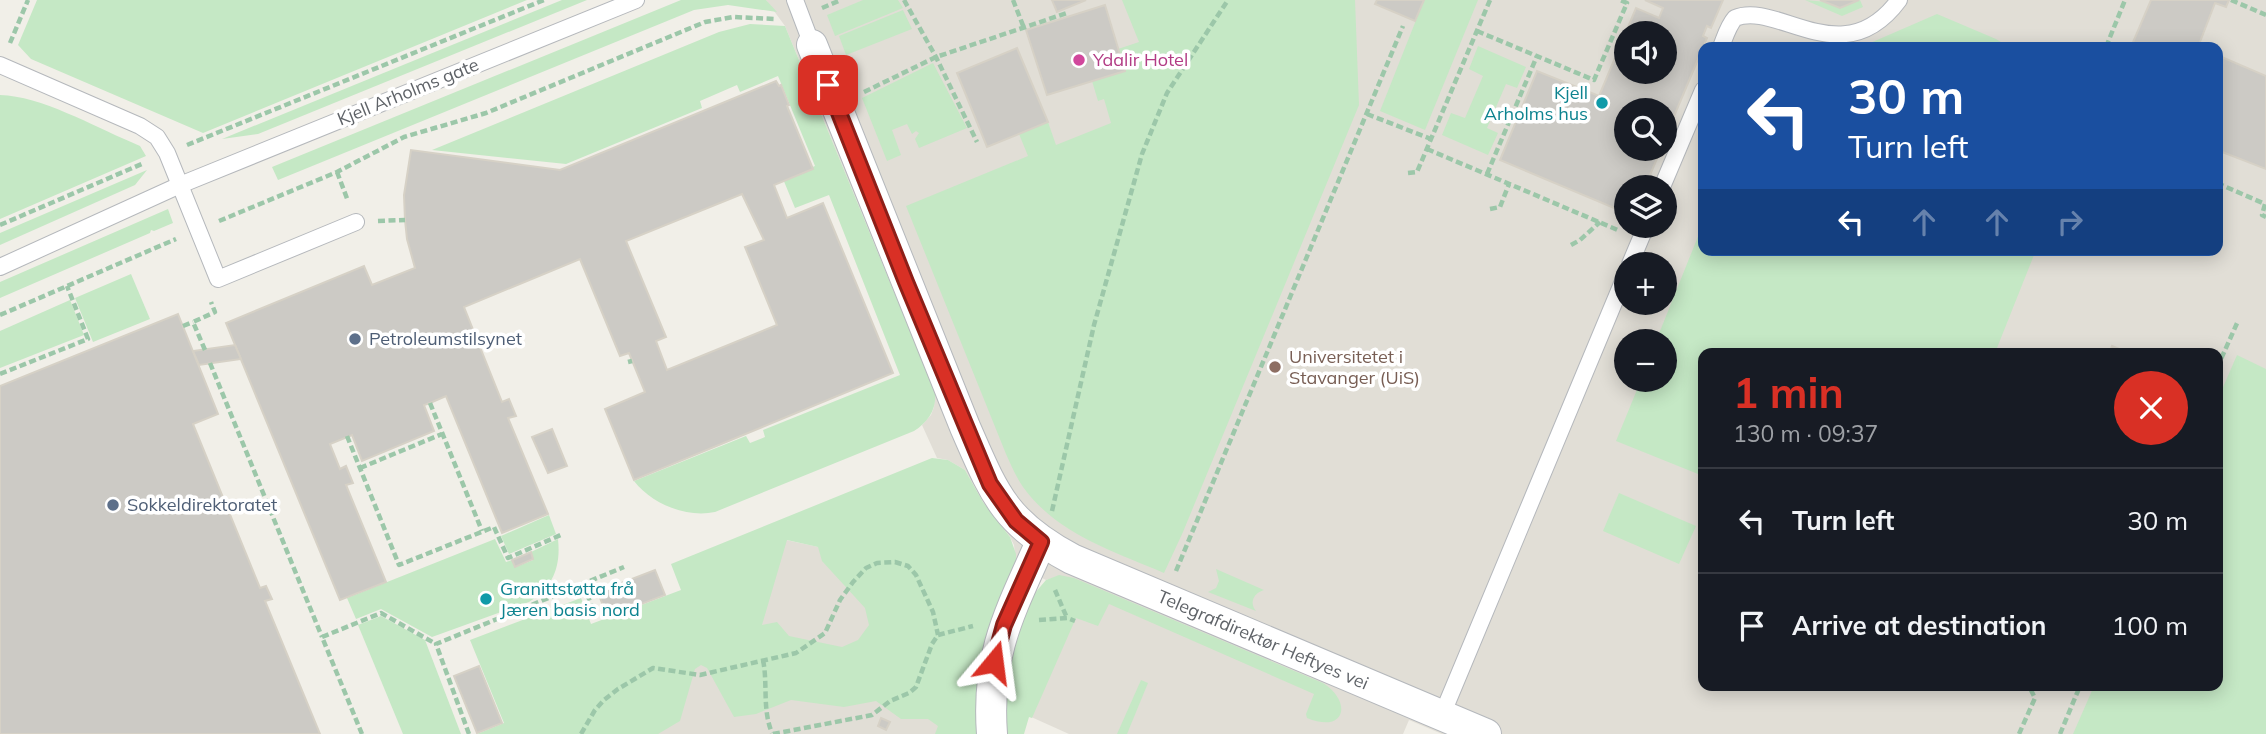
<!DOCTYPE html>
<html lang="en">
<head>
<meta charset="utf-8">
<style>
	:root { --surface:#171b24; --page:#242831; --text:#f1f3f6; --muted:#9ea1a6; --line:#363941; --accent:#d93025 }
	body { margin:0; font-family:Mulish,sans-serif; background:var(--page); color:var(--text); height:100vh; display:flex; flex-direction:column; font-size:26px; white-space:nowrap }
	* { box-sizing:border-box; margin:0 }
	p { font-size:23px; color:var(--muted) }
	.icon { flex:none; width:38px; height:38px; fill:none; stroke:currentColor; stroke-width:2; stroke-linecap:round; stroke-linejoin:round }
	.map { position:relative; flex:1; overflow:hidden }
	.drawer { position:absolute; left:1698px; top:348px; width:525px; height:343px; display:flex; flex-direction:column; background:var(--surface); border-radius:14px; box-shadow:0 4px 18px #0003 }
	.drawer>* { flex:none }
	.banner { position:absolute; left:1698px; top:42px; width:525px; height:214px; border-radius:14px; box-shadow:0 4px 18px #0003; background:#1a4fa0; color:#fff; overflow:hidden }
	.buttons { position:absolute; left:1614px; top:21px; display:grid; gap:14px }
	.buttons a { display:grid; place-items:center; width:63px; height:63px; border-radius:50%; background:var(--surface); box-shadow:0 4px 18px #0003; font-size:35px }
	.pin { position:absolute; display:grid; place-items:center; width:60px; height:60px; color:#fff; margin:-30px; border-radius:14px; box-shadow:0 4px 10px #0006 }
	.me { position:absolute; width:77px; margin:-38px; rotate:16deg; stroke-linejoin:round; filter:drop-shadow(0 0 5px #0008) }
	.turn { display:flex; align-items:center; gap:24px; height:147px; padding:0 35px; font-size:32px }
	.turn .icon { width:91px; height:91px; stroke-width:2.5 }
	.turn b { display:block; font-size:49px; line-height:60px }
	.lanes { display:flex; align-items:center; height:66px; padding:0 35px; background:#0003; justify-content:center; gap:35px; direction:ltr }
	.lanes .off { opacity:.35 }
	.round { display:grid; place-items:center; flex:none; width:74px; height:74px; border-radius:37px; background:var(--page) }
	.overview { display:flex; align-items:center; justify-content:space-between; height:119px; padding:0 35px }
	h1 { font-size:42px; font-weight:700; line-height:52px; color:var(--accent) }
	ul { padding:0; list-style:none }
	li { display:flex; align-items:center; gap:21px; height:105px; padding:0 35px; border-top:2px solid var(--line) }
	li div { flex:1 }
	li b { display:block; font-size:26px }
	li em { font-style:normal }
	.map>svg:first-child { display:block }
	.education { fill:#e1ded6; fill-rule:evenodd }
	.green { fill:#c5e8c5; fill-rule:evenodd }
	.building { fill:#cccac5; stroke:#d6d1c6; stroke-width:2; fill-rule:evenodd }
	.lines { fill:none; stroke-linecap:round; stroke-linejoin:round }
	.service-casing { stroke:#b5b8bc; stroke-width:18 }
	.minor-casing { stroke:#b5b8bc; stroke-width:32 }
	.path { stroke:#9cc7a9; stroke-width:4.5; stroke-dasharray:7 3.5; stroke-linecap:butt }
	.service { stroke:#fff; stroke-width:16 }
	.minor { stroke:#fff; stroke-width:30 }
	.route-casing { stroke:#8d1f18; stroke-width:18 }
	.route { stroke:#d93025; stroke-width:12 }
	.hotel-dot { fill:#d1479c; stroke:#fff; stroke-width:2.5 }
	.culture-dot { fill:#0f9aa8; stroke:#fff; stroke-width:2.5 }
	.service-dot { fill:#5c6f8a; stroke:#fff; stroke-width:2.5 }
	.education-dot { fill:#8d6e63; stroke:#fff; stroke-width:2.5 }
	.labels { text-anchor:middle; stroke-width:7; stroke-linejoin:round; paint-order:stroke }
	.hotel-label { font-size:18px; fill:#b23c85; stroke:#fff; text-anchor:start }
	.street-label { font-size:18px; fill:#5f6368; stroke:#fff }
	.culture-label { font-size:18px; fill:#0d838f; stroke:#fff; text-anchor:end }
	.service-label { font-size:18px; fill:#4e5e75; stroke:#fff; text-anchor:start }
	.education-label { font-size:18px; fill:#785e54; stroke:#fff; text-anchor:start }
</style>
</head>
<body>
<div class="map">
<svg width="2266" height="734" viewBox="0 0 2266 734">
	<rect width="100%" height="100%" fill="#f1efe8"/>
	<!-- education -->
	<g class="education">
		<path d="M766 0H2266V734H1442L1409 720 1403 734H1069L1029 716 1059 576 1046 580 1016 565 1014 545 1010 537 983 502 965 470 948 460 937 458 922 425 931 415 934 407 935 392 785 26ZM1626 33H1664V72H1626ZM1703 47H2217V250H1703ZM1626 110H1664V149H1626ZM1626 187H1664V226H1626ZM1626 264H1664V303H1626ZM1626 341H1664V380H1626ZM1703 354H2217V686H1703Z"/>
		<path d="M786 540 837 551 947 734H559Z"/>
	</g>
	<!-- green -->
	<g class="green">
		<path d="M37 0H527L203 133 31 59 18 45Z"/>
		<path d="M562 0H587L258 134 222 139Z"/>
		<path d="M681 0H766L777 12 728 5 694 10 278 180 272 167Z"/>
		<path d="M863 0H898L903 8 835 36 827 15Z"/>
		<path d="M1122 0H1355L1359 105 1183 532 1164 573C1113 551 1057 534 1023 487 1016 477 1011 465 1006 454L906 206 1028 156 1019 134 1048 122 1056 145 1111 123 1104 99 1098 101 1092 81 1125 71 1118 49 1139 42Z"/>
		<path d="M1424 0H1478L1425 130 1380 111Z"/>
		<path d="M1805 0 1827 2 1841 8 1860 0 1863 7 1842 16Z"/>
		<path d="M903 10 912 29 846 55 839 36Z"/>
		<path d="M1937 14 1996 39 2009 47H1861Z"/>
		<path d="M750 24 785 26 935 392C937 409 928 422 914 431L715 512C686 518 652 504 634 481L746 436 750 443 765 437 763 430 900 375 829 195 795 208 783 179 815 166 778 76 740 92 737 85 700 101 702 108 566 164 432 150 719 32Z"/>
		<path d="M1478 46 1526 67 1517 88 1506 84 1487 128 1498 133 1488 155 1442 135 1451 113 1465 118 1483 76 1469 69Z"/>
		<path d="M933 63 967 128 919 148 915 139 919 133 916 131 912 134 907 124 892 130 901 155 887 161 862 98Z"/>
		<path d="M0 95C41 96 93 126 131 142L140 146 146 156 0 219Z"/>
		<path d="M147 170 135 185 0 245V233Z"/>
		<path d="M168 209 173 223 154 231 151 230 150 233 0 298V282Z"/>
		<path d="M1703 224V250H2036L1995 353 1703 354V476L1616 441 1641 380H1664V341H1656Z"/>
		<path d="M131 274 150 319 93 342 75 298Z"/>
		<path d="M70 300 84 335 0 368V331Z"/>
		<path d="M2237 355 2266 369V734H2073L2094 686H2217V401Z"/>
		<path d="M932 458 948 460 965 470 983 502 1010 537 1016 554V565L984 734H935L938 726 928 719H901L876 701 844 707 791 700 756 714 734 717 707 668 701 665 695 669 680 721 658 734H477L504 723 470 640 581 598 591 624 681 590 671 564ZM787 540 818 547 822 561 865 608 869 625 858 640 842 647 789 636 777 622 762 625Z"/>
		<path d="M1619 493 1696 526 1679 564 1603 531Z"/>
		<path d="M549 515 556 534 509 554 501 536Z"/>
		<path d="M495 539 506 562 512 560 516 567 533 560 531 552 558 539C561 567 553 587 529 602L432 637 381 609 356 619 347 598Z"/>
		<path d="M1216 569 1264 590C1254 593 1249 602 1256 611L1208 592 1216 588 1219 581Z"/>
		<path d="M1059 575 1074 578 1323 683C1353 702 1345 734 1307 718L1306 714 1314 694 1109 604 1098 626 1076 618 1032 718 1029 717 1024 734H1002L999 693 1023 607 1046 580Z"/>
		<path d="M381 616 425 640 461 734H403L358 625Z"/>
		<path d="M1141 680 1148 683 1127 734H1117Z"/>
	</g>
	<!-- building -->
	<g class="building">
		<path d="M1052 0H1086L1057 12Z"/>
		<path d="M1377 0H1424L1415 21 1375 4Z"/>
		<path d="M1645 0H1723L1711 28 1707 26 1703 36 1707 38 1664 140V110H1626V149H1661L1645 187H1626V213L1500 160 1537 71 1599 96 1636 8 1659 18 1663 8ZM1626 33H1664V72H1626Z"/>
		<path d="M1820 0H1859L1840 8Z"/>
		<path d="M2151 0H2229L2226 7 2215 3 2198 47H2131Z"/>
		<path d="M1105 5 1125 71 1047 95 1026 30Z"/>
		<path d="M1017 48 1048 122 987 147 957 73Z"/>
		<path d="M2217 55 2266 76V169L2217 150Z"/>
		<path d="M776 81 779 86 781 85 789 105 787 106 813 169 774 185 787 218 823 203 893 373 634 480 605 409 645 392 629 353 620 356 580 259 464 307 502 402 509 399 516 416 508 418 548 514 502 533 446 396 430 403 424 405 434 431 362 461 352 435 330 444 340 469 346 466 353 483 346 485 386 582 340 600 226 323 364 266 372 285 415 268 407 239 405 220 404 195 411 150 560 170ZM742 194 764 240 745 247 777 325 667 370 656 341 666 337 626 241Z"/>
		<path d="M178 314 218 414 193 424 260 588 266 586 272 599 265 601 320 734H0V386Z"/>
		<path d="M235 345 241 359 199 365 193 351Z"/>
		<path d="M2112 346 2131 354H2109Z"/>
		<path d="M552 429 567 466 548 473 532 437Z"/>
		<path d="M531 552 533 559 515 567 512 560Z"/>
		<path d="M655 570 665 595 607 617 598 592Z"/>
		<path d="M479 666 502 723 477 733 454 676Z"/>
		<path d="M881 718 890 722 886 730 878 726Z"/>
	</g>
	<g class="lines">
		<!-- service casing -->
		<g class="service-casing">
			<g id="service">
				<path d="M795 0 812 45"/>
				<path d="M1721 47C1725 37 1728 26 1735 18 1777 0 1843 76 1899 0"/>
				<path d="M0 65 140 126 157 137 167 153 218 279 356 222"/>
				<path d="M1662 187 1703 90"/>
				<path d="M1630 264 1646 226"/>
				<path d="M0 267 180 185 636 0"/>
				<path d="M1442 715 1626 274"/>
			</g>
		</g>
		<!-- minor casing -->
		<g class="minor-casing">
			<g id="minor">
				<path d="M812 45 965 427C994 493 1004 523 1072 559L1486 734"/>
				<path d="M992 734C986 654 1010 612 1041 542"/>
			</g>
		</g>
		<!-- path -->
		<g class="path">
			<path d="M904 0 936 57 977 142"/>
			<path d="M1013 0 1024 28"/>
			<path d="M2231 0 2266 15"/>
			<path d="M822 8 841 0"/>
			<path d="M1477 31 1594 80 1627 3 1620 0"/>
			<path d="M10 43 28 0"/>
			<path d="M2106 47 2125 0"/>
			<path d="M864 92 936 57 1067 13"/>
			<path d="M1367 114 1431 139"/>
			<path d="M187 145 544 0"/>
			<path d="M1427 149 1620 231"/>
			<path d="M337 172 348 201"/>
			<path d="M1408 173 1417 172 1490 0"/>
			<path d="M1487 174 1537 56"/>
			<path d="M2217 183 2265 204 2262 215 2266 217"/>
			<path d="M1490 209 1500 207 1509 184"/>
			<path d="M219 221 337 172 404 137 486 113 705 22 733 17 776 19"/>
			<path d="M378 221 405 220"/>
			<path d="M0 225 144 163"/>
			<path d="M1571 245 1580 240 1600 222"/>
			<path d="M0 315 176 239"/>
			<path d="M183 326 193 322"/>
			<path d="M205 350 193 322 215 312 211 302"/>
			<path d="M628 362 632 361"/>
			<path d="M210 363 322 637"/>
			<path d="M2217 368 2238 321"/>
			<path d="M0 374 88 339 67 286"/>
			<path d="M430 403 482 531"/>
			<path d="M347 436 399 565 494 527 508 558 563 534"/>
			<path d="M360 468 442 434"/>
			<path d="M1052 511 1094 325 1142 154 1167 93 1228 0"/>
			<path d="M1176 571 1403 26"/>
			<path d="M1055 590 1067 618"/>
			<path d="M587 594 593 609"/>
			<path d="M1039 620 1067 618 1075 621"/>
			<path d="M763 660C768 684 762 709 772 733"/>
			<path d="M362 734 322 637 381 613 436 644"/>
			<path d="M469 734 436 644 624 567"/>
			<path d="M581 734 595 710 604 700 618 689 653 668 700 675 796 653 825 633 840 600 853 582 866 568 877 563 895 562 908 566 916 575 933 612 938 635"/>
			<path d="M773 734 872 715 890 701 909 693 916 687 932 644 938 635 973 626"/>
			<path d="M2019 734 2035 698 2029 686"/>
			<path d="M2060 734 2080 686"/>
		</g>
		<!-- service -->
		<use href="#service" class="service"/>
		<!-- minor -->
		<use href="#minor" class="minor"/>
	</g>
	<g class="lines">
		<!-- route casing -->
		<g class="route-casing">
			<path id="route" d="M828 85 906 282 990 484 1016 521 1041 542 1004 625 994 662"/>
		</g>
		<!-- route -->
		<use href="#route" class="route"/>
	</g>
	<!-- markers -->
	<circle class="hotel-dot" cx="1079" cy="60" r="7"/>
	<g class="culture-dot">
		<circle cx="1602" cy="103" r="7"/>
		<circle cx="486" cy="599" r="7"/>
	</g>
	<g class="service-dot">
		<circle cx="355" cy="339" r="7"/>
		<circle cx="113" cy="505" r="7"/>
	</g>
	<circle class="education-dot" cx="1275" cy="367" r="7"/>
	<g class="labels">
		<!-- hotel labels -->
		<g class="hotel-label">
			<text x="1093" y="66">Ydalir Hotel</text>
		</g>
		<!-- street labels -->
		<g class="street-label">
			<text transform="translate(408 92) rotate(-22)" y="6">Kjell Arholms gate</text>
			<text transform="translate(1263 640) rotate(23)" y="6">Telegrafdirektør Heftyes vei</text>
		</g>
		<!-- culture labels -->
		<g class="culture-label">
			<text x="1588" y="99">Kjell<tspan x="1588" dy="21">Arholms hus</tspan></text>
			<text x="500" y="595" text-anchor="start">Granittstøtta frå<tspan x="500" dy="21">Jæren basis nord</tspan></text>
		</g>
		<!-- service labels -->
		<g class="service-label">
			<text x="369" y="345">Petroleumstilsynet</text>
			<text x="127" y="511">Sokkeldirektoratet</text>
		</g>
		<!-- education labels -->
		<g class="education-label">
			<text x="1289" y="363">Universitetet i<tspan x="1289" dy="21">Stavanger (UiS)</tspan></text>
		</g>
	</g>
</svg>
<div class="buttons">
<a><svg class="icon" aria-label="sound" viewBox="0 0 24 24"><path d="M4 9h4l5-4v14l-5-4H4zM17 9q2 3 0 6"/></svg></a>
<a><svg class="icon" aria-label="search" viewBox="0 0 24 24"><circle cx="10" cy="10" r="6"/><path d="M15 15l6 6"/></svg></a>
<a><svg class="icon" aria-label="layers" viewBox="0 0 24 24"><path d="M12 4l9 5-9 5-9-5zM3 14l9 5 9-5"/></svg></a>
<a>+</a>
<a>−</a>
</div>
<div class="pin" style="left:828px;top:85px;background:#d93025"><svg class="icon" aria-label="arrive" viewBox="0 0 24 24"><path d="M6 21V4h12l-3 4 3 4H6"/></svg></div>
<svg class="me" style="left:994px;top:662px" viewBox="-20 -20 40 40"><path d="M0-17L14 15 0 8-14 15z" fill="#d93025" stroke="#fff" stroke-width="4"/></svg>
<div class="banner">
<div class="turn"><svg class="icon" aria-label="left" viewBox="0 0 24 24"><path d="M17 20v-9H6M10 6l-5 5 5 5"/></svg><div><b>30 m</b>Turn left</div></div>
<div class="lanes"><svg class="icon" aria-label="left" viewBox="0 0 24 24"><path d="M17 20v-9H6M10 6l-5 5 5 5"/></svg><svg class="icon off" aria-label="ahead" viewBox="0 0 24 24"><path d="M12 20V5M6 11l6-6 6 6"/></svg><svg class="icon off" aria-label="ahead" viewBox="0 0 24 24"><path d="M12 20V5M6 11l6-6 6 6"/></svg><svg class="icon off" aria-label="right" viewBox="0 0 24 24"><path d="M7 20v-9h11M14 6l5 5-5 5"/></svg></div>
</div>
<section class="drawer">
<div class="overview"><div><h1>1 min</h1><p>130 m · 09:37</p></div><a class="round" style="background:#d93025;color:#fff"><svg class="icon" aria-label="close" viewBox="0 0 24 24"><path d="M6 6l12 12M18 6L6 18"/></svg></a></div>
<ul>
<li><svg class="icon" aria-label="left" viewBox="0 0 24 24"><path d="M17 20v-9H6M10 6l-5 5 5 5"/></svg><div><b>Turn left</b></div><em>30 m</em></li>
<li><svg class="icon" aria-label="arrive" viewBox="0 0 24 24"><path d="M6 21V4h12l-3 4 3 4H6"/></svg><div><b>Arrive at destination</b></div><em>100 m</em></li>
</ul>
</section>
</div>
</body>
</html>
